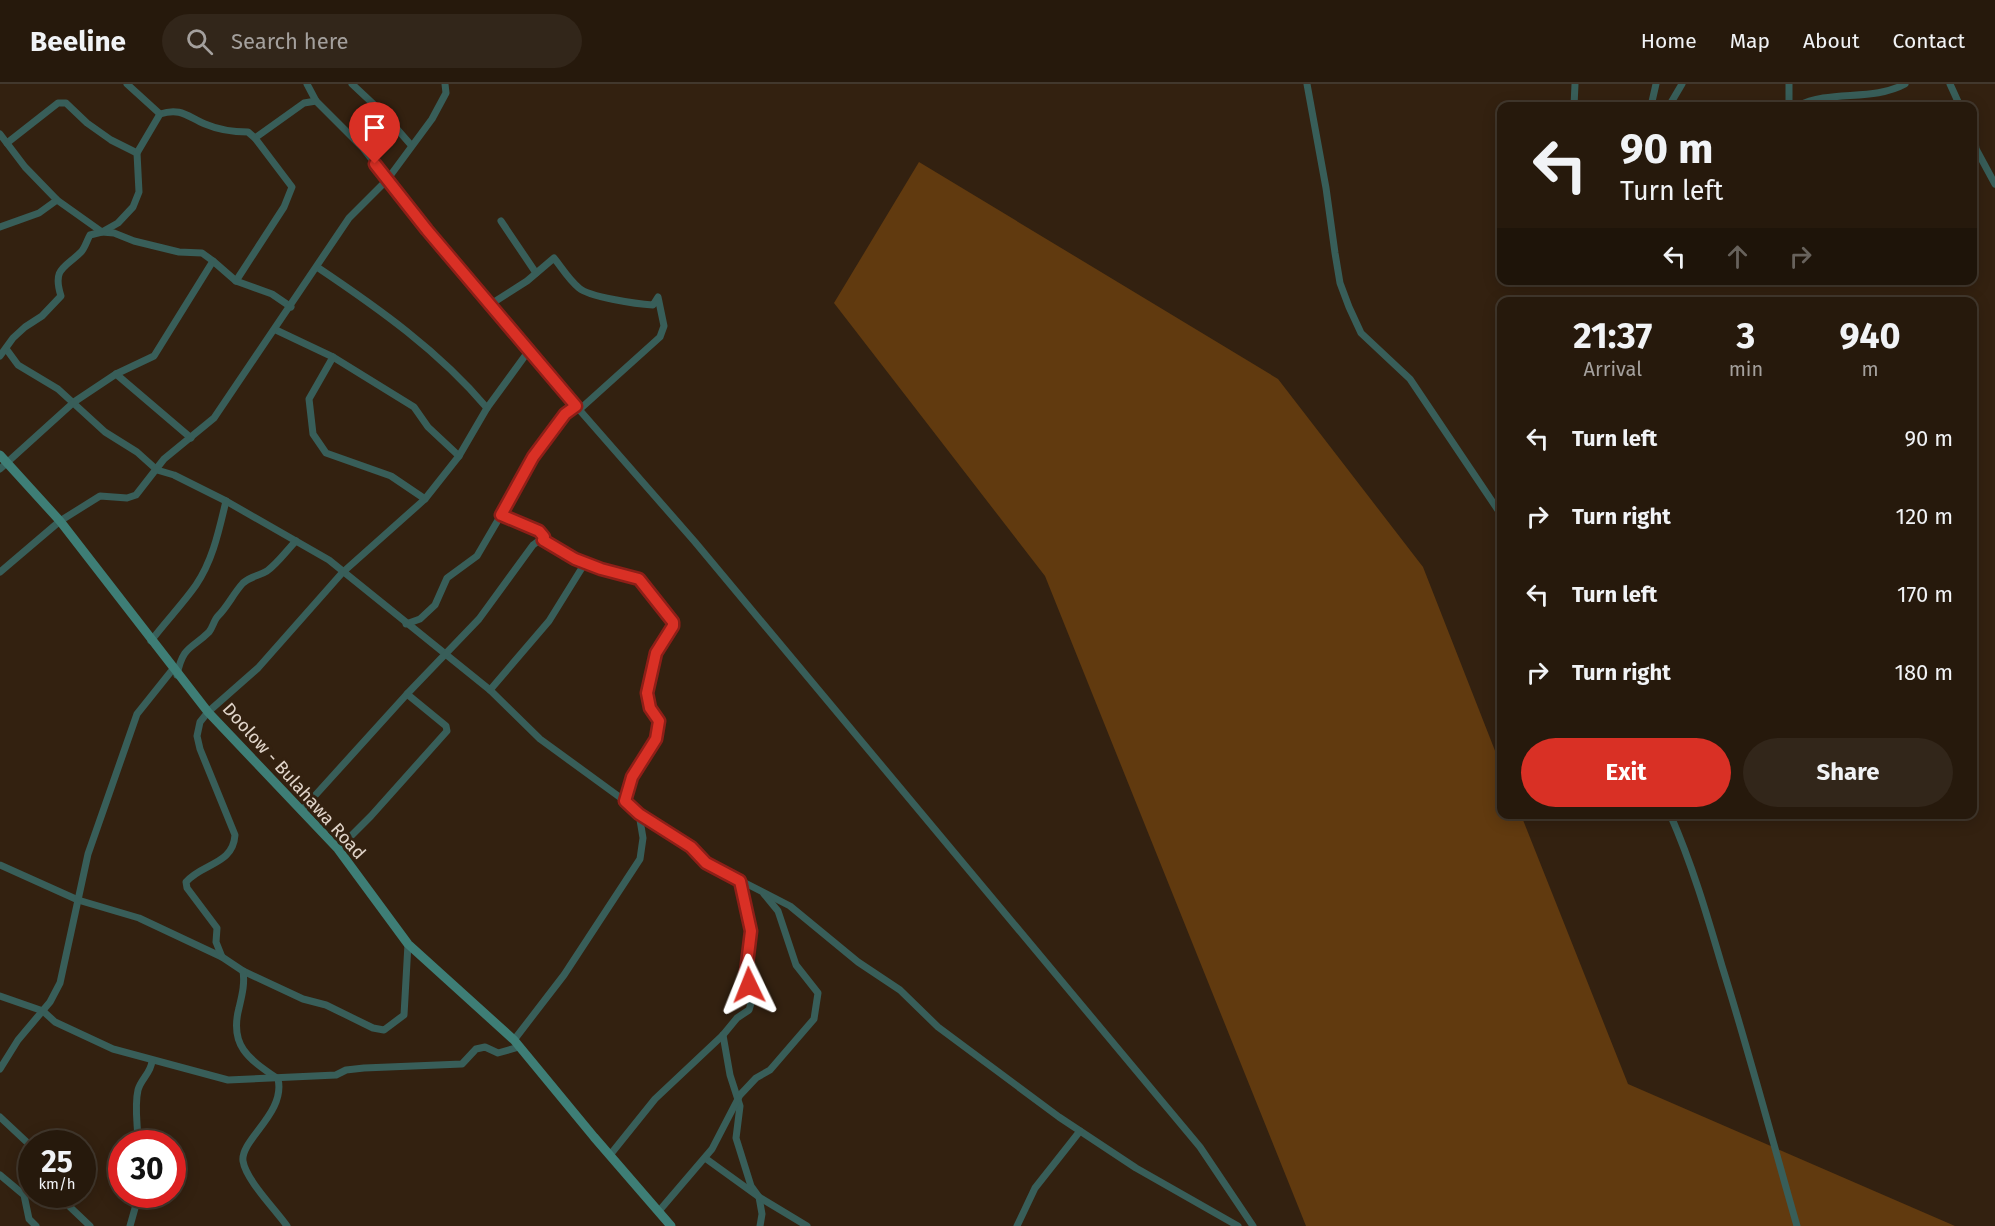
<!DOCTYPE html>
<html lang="en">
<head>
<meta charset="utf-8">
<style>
	:root { --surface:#26190c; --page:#32261a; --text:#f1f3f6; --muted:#a4a09d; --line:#42382d; --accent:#d93025 }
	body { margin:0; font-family:"Fira Sans",sans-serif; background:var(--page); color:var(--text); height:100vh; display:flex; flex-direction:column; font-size:22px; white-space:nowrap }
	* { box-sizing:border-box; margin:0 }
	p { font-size:20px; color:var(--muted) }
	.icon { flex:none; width:33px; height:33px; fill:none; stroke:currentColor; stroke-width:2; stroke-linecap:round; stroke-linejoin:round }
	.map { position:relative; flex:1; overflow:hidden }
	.side { position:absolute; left:1497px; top:213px; width:480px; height:522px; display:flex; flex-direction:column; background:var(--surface); border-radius:12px; box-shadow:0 3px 15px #0003,0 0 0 2px var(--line) }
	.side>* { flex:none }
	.top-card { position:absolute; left:1497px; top:18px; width:480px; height:183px; border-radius:12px; box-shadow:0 3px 15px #0003,0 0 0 2px var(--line); background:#26190c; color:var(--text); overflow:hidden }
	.speed { position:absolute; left:18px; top:1046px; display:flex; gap:12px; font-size:30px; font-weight:700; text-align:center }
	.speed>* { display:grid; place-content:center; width:78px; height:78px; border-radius:50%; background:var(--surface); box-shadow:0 3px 15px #0003,0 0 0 2px var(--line); line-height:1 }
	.speed small { font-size:15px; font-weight:400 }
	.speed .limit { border:9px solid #d22; background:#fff; color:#111 }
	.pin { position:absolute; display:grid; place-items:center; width:51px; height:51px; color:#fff; margin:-62px -26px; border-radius:50% 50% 50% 0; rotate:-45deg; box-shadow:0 0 6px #0007 }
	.pin .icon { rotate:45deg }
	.me { position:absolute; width:66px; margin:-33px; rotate:358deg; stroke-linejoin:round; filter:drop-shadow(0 0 4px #0008) }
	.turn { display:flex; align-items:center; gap:21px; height:126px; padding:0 24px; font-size:27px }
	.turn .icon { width:78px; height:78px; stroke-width:2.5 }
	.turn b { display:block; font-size:42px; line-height:51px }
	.lanes { display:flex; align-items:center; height:57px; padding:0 24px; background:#0003; justify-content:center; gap:30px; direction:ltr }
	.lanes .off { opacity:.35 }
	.eta { display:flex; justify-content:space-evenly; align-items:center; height:102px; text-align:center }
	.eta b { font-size:36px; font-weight:700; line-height:42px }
	.cta { display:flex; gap:12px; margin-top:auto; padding:12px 24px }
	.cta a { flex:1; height:69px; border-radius:36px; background:var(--accent); color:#fff; font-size:24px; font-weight:700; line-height:69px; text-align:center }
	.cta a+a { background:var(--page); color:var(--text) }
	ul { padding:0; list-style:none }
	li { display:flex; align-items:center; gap:18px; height:78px; padding:0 24px }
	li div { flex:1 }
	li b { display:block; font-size:22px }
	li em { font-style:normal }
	header { display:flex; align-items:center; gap:36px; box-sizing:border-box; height:84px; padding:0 30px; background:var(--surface); border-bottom:2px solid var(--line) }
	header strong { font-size:28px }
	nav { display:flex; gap:33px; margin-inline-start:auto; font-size:21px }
	.search { width:420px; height:54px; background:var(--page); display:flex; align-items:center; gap:15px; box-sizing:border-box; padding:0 21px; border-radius:33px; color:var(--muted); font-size:22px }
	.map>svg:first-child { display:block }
	.green { fill:#613a0f }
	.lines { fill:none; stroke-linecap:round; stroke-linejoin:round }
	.street { stroke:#385e59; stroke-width:7 }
	.secondary { stroke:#3e7e76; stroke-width:9 }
	.route-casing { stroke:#8d1f18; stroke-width:15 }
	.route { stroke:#d93025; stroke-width:10 }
	.labels { text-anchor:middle; stroke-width:6; stroke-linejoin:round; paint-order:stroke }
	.street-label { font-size:18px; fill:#e1d5ca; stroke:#332110 }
</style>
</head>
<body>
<header>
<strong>Beeline</strong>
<div class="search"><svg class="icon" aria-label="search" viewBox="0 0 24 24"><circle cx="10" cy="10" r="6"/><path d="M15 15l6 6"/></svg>Search here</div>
<nav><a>Home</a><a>Map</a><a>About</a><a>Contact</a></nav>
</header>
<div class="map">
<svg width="1995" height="1142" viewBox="0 0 1995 1142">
	<rect width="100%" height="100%" fill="#332110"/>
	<!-- green -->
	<path class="green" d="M919 78 1278 295 1423 483 1501 682 1502 730 1521 731 1628 1000 1955 1142H1306L1045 492 834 219Z"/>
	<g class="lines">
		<!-- street -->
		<g class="street">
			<path d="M127 0 160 30C181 23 188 33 205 40 219 46 233 48 248 48L255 54 304 19 316 17"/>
			<path d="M307 0 316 17 363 64 427 146 576 322 695 458 1200 1063 1253 1142"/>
			<path d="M352 0 383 29 411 61"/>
			<path d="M1307 0 1326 104 1335 169 1340 199 1349 223 1361 249 1410 295 1502 432"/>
			<path d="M1575 0 1574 22H1582"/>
			<path d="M1950 0 1960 22"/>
			<path d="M1651 22 1656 0"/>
			<path d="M1669 22 1682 0"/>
			<path d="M1789 22V0"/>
			<path d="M1798 22C1830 5 1872 18 1905 0"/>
			<path d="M1972 35 1976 65 1995 100"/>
			<path d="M0 50 25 83 57 116 102 148 114 149 134 157 179 168 202 169 213 177"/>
			<path d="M7 59 58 19H66L87 39 111 56 137 69"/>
			<path d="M501 137 536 189"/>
			<path d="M0 143 39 129 57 116"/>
			<path d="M317 183C378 224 439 267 487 324"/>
			<path d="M236 197 284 123 292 103 255 54"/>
			<path d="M491 220 527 197 554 174C562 184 569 196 579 204 589 213 637 220 653 221L658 213 664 242 660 253 579 326"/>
			<path d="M276 246 333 273 414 323 428 343 459 372"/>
			<path d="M7 266 18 281 58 305 105 348 137 368 157 386 174 391 226 417 329 476 490 606 540 655 625 717 639 730 691 763 706 779 790 822 858 878 900 906 938 943 1059 1033 1136 1084 1238 1142"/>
			<path d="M0 272 13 254 25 243 42 232 61 212C52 184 65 184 81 168 85 164 87 156 90 151L102 148 118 139 133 123 139 108 137 69 160 30"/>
			<path d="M333 273 309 315 313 350 326 369 391 392 425 415"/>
			<path d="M116 290 191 354"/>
			<path d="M0 385 74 318 116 290 154 272 213 177 236 197 272 210 291 223"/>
			<path d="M585 479 601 485 639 495 673 538V542L656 569 647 609 650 624 659 637 656 655 632 693 625 717"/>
			<path d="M0 488 60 437 100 412 127 414 136 411 164 375 214 334 349 134 387 96 432 35 446 9 445 0"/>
			<path d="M406 540 420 535 435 521 447 494 477 472 501 431"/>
			<path d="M151 557C165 538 182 521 196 501 213 476 219 446 226 417"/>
			<path d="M177 591C183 561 192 565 209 548 213 543 214 536 218 532 228 522 233 510 243 499 251 492 259 492 267 487 278 479 287 466 296 457"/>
			<path d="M490 606 549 537 585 479 543 456"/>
			<path d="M301 727 407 610"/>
			<path d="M1670 730C1692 780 1707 831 1722 882 1749 968 1772 1055 1797 1142"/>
			<path d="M338 765 371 732 447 647 446 642 407 610 479 535 533 461 544 453 539 447 501 431 533 373 565 330 576 322"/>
			<path d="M0 781 78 816 139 834 222 873 243 887 303 915 326 921 373 944 384 946 404 931 408 860"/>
			<path d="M222 873 216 858 217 844 187 804 186 798C202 779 233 781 235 751L200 665 197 652 200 638 208 628 258 584 342 489 425 415 459 372 487 324 530 265"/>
			<path d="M243 887C245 900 242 911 239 924 229 962 249 975 278 995 286 1029 240 1056 243 1077 246 1096 275 1125 287 1142"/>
			<path d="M0 912 43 927 55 938 113 965 228 996 336 991 346 986 364 984 462 980 476 965 485 963 498 969 519 963"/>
			<path d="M723 951 730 991 740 1022 736 1054 751 1102 759 1113 762 1130 760 1142"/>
			<path d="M514 956 564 891 640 775 643 754 639 730"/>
			<path d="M0 985 18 956 50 918 60 899 88 770 137 630 173 585"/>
			<path d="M0 1033 32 1063"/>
			<path d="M138 1059C138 1042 134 1023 138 1006 141 995 151 989 152 977"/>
			<path d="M610 1071 655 1015 723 951 737 934 749 926 752 916 746 888 751 847 740 797"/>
			<path d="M705 1074 759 1113 807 1142"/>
			<path d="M0 1091 24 1111 29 1135 36 1142"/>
			<path d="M64 1110 70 1123 90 1142"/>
			<path d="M659 1127 712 1065 740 1011 756 994 770 986 814 935 818 909 796 881 778 827 764 810"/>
			<path d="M130 1142 139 1110"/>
			<path d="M1017 1142 1035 1104 1080 1047"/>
		</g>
		<!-- secondary -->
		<path class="secondary" d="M0 371 60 437 208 628 338 765 408 860 514 956 594 1053 671 1142"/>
	</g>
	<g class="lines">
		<!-- route casing -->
		<g class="route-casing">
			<path id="route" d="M375 80 427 146 576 322 565 330 533 373 501 431 539 447 544 453 543 456 575 475 601 485 639 495 673 538V542L656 569 647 609 650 624 659 637 656 655 632 693 625 717 639 730 691 763 706 779 740 797 751 847 746 888 749 901"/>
		</g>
		<!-- route -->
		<use href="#route" class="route"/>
	</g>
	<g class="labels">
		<!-- street labels -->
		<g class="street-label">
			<text transform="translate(294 697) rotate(48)" y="6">Doolow - Bulahawa Road</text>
		</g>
	</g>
</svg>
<div class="speed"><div>25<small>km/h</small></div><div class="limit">30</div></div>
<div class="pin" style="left:375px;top:80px;background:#d93025"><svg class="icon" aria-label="arrive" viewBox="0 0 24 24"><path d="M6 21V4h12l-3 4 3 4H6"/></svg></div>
<svg class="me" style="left:749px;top:901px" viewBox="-20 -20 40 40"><path d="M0-17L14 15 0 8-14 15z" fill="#d93025" stroke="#fff" stroke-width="4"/></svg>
<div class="top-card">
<div class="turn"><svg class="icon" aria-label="left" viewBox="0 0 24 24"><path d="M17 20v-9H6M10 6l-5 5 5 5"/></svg><div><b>90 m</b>Turn left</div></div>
<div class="lanes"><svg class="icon" aria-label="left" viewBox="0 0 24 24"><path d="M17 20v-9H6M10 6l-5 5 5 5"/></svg><svg class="icon off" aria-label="ahead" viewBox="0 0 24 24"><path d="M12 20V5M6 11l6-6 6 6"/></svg><svg class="icon off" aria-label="right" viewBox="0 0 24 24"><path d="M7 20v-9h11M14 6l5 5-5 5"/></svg></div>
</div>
<section class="side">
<div class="eta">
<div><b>21:37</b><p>Arrival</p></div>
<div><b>3</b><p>min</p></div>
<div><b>940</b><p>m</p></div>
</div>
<ul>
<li><svg class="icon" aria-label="left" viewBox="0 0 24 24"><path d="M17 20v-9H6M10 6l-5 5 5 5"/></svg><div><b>Turn left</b></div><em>90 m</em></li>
<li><svg class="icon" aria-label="right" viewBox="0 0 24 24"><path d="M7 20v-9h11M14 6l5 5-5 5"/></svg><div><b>Turn right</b></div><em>120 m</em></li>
<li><svg class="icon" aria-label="left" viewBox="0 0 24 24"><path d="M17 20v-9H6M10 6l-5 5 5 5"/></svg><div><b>Turn left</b></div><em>170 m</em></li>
<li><svg class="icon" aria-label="right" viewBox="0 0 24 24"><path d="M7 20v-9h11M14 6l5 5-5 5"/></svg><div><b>Turn right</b></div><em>180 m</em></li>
</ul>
<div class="cta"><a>Exit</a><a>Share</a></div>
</section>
</div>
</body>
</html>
